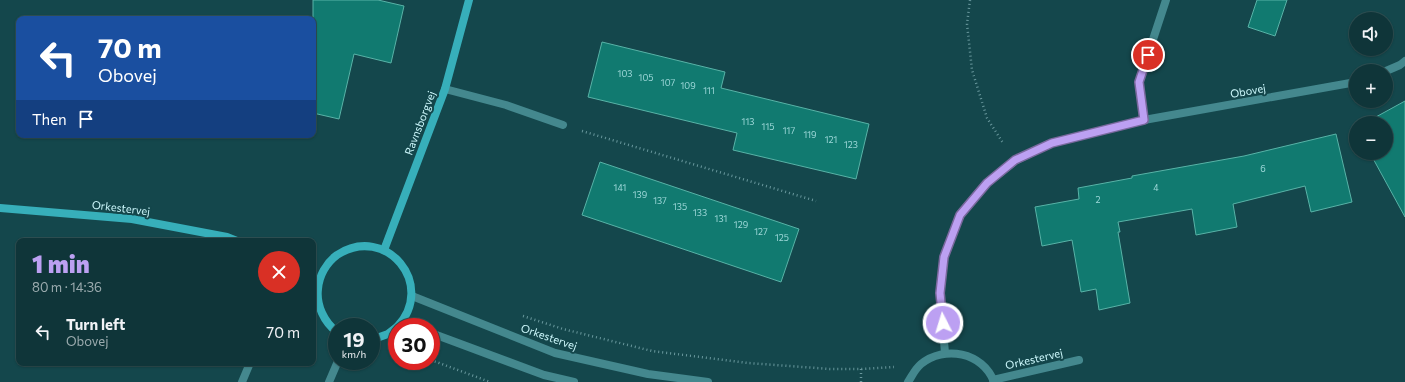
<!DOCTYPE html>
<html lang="en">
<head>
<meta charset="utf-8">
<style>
	:root { --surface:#0f3539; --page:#1d4044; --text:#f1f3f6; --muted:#9babae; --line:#2f5053; --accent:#bca0f2 }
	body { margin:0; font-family:Commissioner,sans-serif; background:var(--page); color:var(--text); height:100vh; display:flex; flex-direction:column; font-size:15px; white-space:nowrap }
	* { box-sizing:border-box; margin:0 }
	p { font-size:13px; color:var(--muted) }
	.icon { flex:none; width:22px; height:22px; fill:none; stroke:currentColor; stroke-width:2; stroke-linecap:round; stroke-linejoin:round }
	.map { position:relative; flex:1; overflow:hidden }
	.panel { position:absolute; left:16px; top:238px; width:300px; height:128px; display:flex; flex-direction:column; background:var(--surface); border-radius:8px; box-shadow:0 1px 3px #0004,0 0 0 1px var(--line) }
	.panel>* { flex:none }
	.guide { position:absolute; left:16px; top:16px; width:300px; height:122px; border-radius:8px; box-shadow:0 1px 3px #0004,0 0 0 1px var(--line); background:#1a4fa0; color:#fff; overflow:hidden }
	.buttons { position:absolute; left:1349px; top:12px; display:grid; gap:8px }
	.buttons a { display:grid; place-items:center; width:44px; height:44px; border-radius:50%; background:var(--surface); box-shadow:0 1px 3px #0004,0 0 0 1px var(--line); font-size:20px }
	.speed { position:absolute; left:328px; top:318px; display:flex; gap:8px; font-size:20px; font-weight:700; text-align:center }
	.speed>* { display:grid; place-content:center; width:52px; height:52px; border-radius:50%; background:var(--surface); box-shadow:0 1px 3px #0004,0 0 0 1px var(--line); line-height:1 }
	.speed small { font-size:10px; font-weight:400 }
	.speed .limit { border:6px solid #d22; background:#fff; color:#111 }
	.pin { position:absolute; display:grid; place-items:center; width:34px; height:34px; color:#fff; margin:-17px; border:2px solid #fff; border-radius:50%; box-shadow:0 1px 4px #0007 }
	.me { position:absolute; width:44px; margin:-22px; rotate:355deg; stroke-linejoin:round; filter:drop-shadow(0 0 3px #0008) }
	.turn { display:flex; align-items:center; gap:14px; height:84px; padding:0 16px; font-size:18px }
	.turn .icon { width:52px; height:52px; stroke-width:2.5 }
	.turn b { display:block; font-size:28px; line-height:34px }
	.then { display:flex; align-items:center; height:38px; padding:0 16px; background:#0003; gap:8px; font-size:15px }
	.round { display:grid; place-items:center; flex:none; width:42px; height:42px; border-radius:21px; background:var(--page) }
	.headline { display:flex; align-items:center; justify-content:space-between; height:68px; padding:0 16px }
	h1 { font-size:24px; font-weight:800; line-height:30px; color:var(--accent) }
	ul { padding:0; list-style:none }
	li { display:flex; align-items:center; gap:12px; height:52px; padding:0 16px }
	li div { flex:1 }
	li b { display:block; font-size:15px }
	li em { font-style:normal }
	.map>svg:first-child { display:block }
	.building { fill:#117a70; stroke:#58b3a7 }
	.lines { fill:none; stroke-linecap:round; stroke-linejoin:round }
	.path { stroke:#69989d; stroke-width:2.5; stroke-dasharray:1 3; stroke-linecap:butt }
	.lane { stroke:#44888e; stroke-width:8 }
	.street { stroke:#44888e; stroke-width:8 }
	.secondary { stroke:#37afba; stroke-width:8 }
	.route-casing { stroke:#7a689d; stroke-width:10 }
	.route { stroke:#bca0f2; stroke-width:7 }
	.labels { text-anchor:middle; stroke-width:4; stroke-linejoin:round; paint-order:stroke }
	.number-label { font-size:9px; fill:#9ed8d9 }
	.street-label { font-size:11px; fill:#cdf8fc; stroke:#14474c }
</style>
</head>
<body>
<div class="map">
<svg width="1405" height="382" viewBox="0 0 1405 382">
	<rect width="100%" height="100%" fill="#14474c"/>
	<!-- building -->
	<g class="building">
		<path d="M313 0H378L404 6 391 63 354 54 339 119 313 113Z"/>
		<path d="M1257 0H1287L1275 36 1248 27Z"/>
		<path d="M602 42 725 72 721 88 869 124 856 179 733 150 737 133 588 97Z"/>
		<path d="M1405 101V217L1370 153H1386V123H1377L1374 118Z"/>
		<path d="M1336 134 1352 202 1311 212 1305 186 1233 204 1237 227 1196 235 1192 209 1118 222 1120 232H1118L1130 303 1099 310 1096 289 1081 292 1072 240 1042 246 1035 207 1079 199 1078 188 1132 178V176L1244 156Z"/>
		<path d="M600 162 799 229 781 282 582 215Z"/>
	</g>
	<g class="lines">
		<!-- path -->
		<g class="path">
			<path d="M970 0 967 24 972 70 987 118 1003 143"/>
			<path d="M582 131 816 201"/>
			<path d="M523 316 563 329 652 351 748 363 830 369H861L894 367"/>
			<path d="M431 360 490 382"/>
			<path d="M861 369V382"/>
		</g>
		<!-- lane -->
		<g class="lane">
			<path d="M445 89 506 105 563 125"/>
			<path d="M242 382 250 363"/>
		</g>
		<!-- street -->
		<g class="street">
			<path d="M1386 71 1400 65 1405 61"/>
			<path d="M1144 120 1139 82 1166 0"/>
			<path d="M412 296 555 353 648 374 708 382"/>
			<path d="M402 322 415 327"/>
			<path d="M431 333 544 375 574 382"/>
			<path d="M945 353 940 293 944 257 960 215 987 183 1015 161 1052 143 1144 120 1356 82"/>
			<path d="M993 380 1079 360"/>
			<path d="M329 382 338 361"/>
			<path d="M908 382C912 376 915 369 921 364 944 345 983 352 994 382"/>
		</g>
		<!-- secondary -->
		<g class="secondary">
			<path d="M0 208 132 219 227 237 237 241"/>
			<path d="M384 250 445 89 469 0"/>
			<path d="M337 332C324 322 316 305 318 289 319 276 326 263 337 255 386 223 437 285 397 327"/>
			<path d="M371 340 388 334 397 327"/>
		</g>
	</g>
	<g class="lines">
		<!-- route casing -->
		<g class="route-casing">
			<path id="route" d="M943 323 940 293 944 257 960 215 987 183 1015 160 1052 143 1144 120 1139 82 1148 55"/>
		</g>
		<!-- route -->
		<use href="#route" class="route"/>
	</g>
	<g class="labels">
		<!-- number labels -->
		<g class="number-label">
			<text x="625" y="77">103</text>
			<text x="646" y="81">105</text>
			<text x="668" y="86">107</text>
			<text x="688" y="89">109</text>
			<text x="709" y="94">111</text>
			<text x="748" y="125">113</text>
			<text x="768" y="130">115</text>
			<text x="789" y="134">117</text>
			<text x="810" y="138">119</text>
			<text x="831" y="143">121</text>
			<text x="851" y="148">123</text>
			<text x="1263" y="172">6</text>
			<text x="620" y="191">141</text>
			<text x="1156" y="191">4</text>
			<text x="640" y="198">139</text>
			<text x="1098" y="203">2</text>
			<text x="660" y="204">137</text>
			<text x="680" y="210">135</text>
			<text x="700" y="216">133</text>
			<text x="721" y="222">131</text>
			<text x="741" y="228">129</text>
			<text x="761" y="235">127</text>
			<text x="782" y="241">125</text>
		</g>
		<!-- street labels -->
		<g class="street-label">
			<text transform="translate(1248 91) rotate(-10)" y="4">Obovej</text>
			<text transform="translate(420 123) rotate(-69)" y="4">Ravnsborgvej</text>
			<text transform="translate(121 208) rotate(7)" y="4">Orkestervej</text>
			<text transform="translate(549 337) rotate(19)" y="4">Orkestervej</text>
			<text transform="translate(1034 359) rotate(-13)" y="4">Orkestervej</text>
		</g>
	</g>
</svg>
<div class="buttons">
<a><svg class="icon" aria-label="sound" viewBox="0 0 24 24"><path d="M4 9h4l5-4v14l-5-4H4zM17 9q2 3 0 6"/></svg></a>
<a>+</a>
<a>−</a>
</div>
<div class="speed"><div>19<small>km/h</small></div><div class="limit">30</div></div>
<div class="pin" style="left:1148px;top:55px;background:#d93025"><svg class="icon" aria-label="arrive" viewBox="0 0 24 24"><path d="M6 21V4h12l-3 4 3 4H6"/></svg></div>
<svg class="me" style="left:943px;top:323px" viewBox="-20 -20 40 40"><circle r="17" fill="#bca0f2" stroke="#fff" stroke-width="3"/><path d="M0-11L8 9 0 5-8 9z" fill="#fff"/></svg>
<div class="guide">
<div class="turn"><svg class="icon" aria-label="left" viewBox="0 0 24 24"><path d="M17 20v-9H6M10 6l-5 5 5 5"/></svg><div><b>70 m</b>Obovej</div></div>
<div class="then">Then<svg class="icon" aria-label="arrive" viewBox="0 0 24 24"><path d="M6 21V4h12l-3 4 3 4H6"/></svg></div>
</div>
<section class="panel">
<div class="headline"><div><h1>1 min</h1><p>80 m · 14:36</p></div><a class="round" style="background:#d93025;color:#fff"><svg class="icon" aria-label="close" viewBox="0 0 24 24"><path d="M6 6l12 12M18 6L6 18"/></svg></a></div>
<ul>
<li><svg class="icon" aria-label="left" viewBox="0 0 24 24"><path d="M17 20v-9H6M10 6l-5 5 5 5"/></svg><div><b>Turn left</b><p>Obovej</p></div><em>70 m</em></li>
</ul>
</section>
</div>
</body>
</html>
